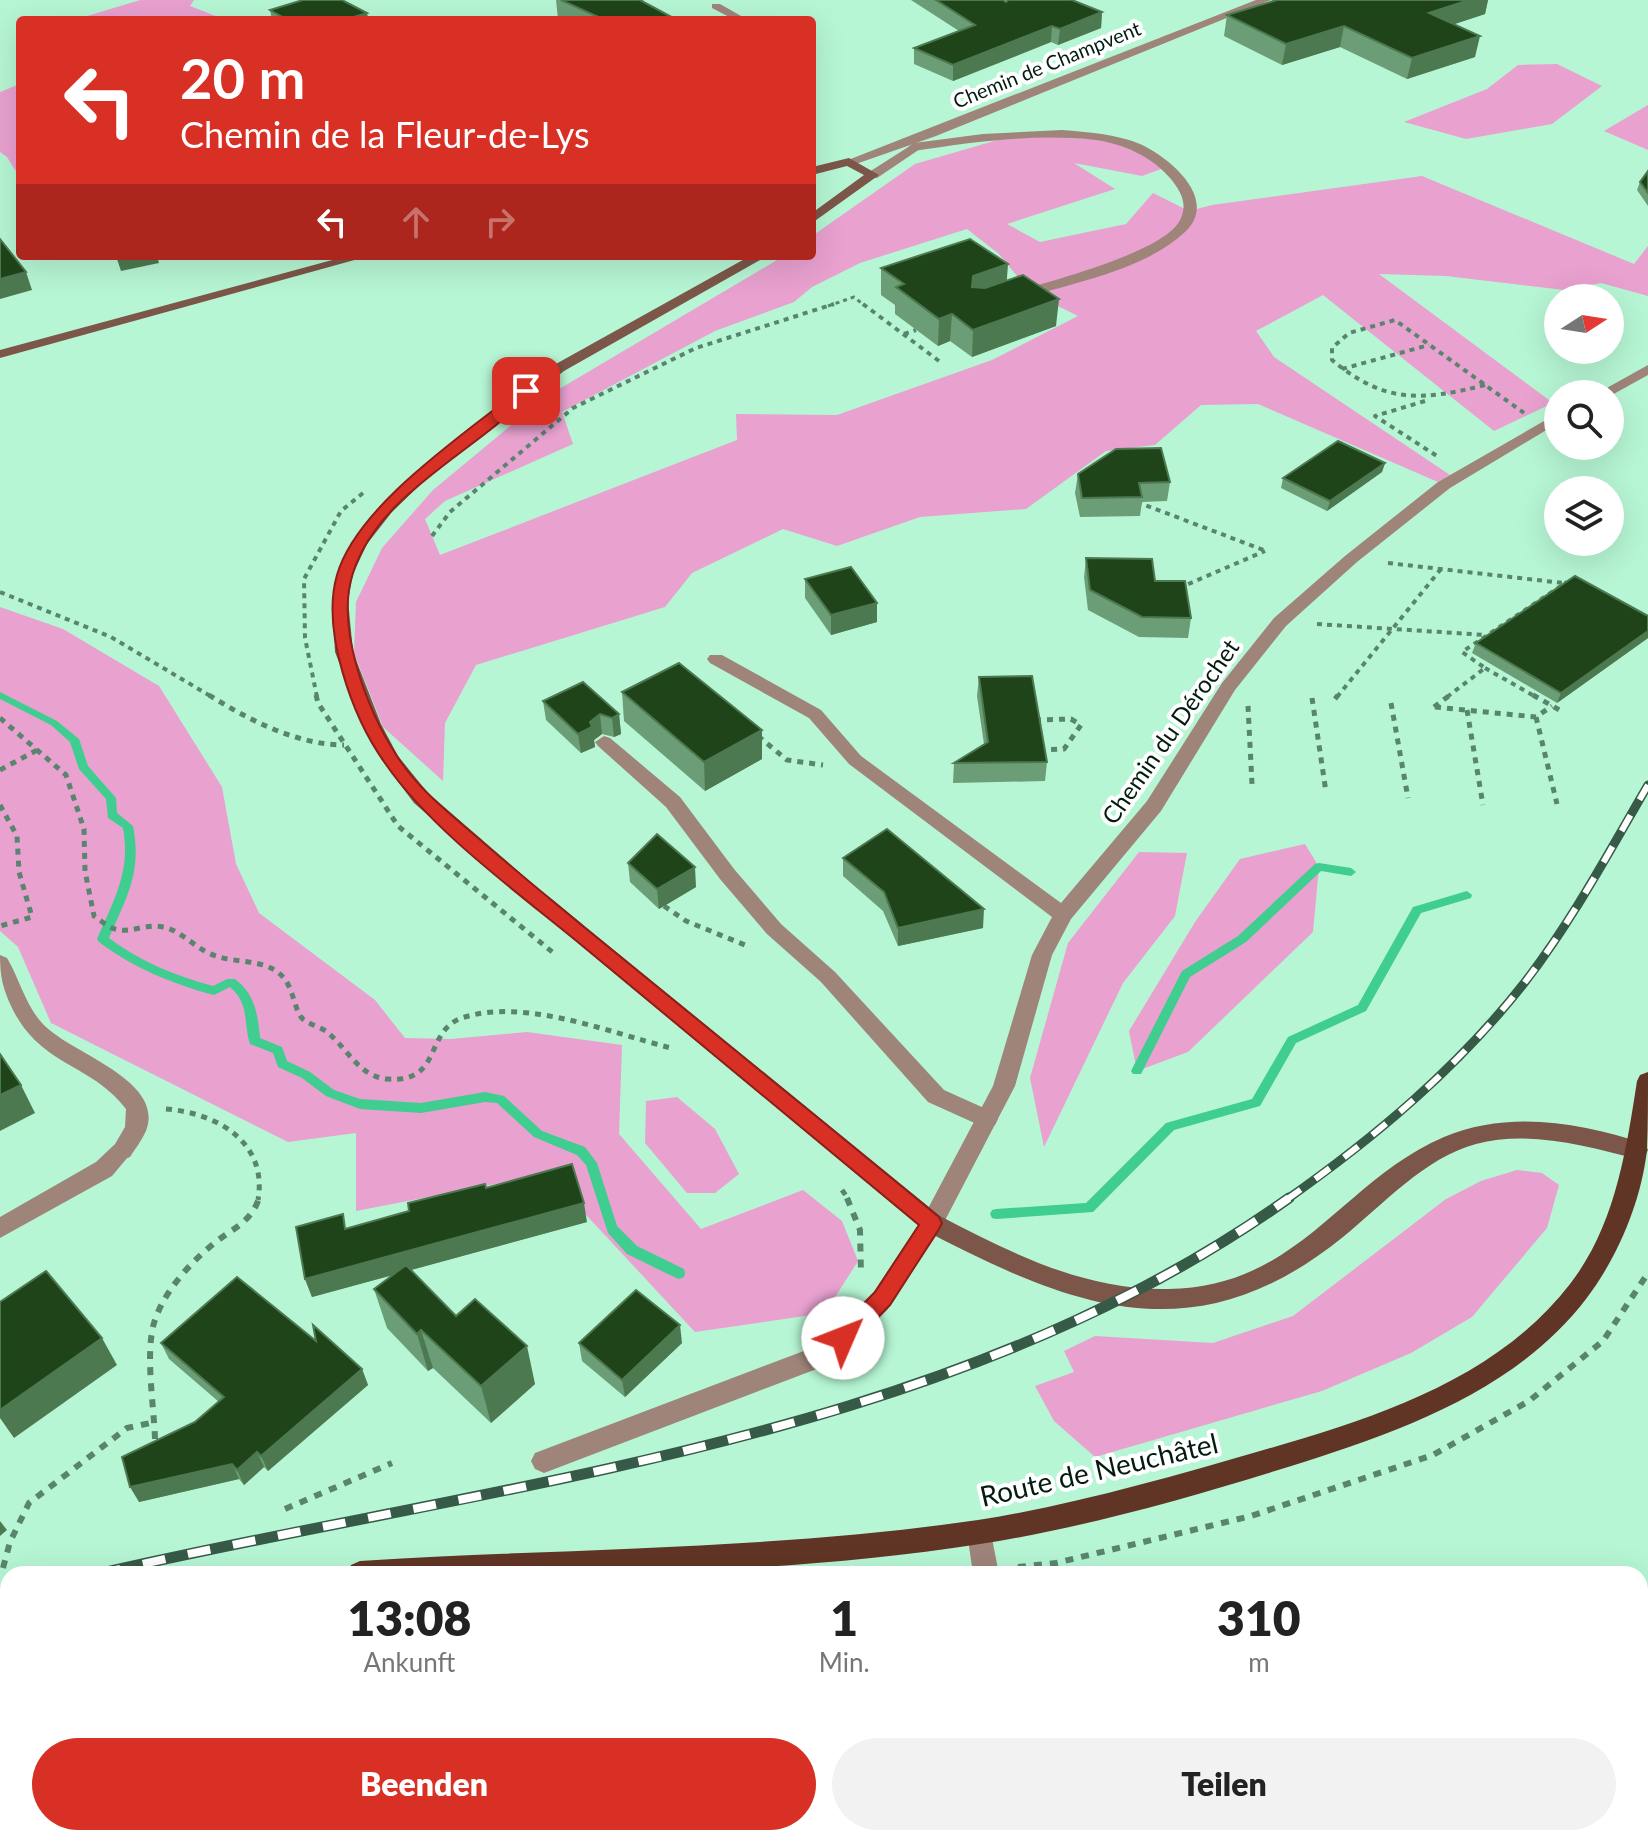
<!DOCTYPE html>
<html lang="de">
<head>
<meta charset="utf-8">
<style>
	:root { --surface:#fff; --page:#f2f2f2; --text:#222; --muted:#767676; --accent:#d93025 }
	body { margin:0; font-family:Lato,sans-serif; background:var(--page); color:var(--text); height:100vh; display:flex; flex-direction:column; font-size:30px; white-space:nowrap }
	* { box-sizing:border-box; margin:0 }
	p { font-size:26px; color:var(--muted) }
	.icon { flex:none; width:44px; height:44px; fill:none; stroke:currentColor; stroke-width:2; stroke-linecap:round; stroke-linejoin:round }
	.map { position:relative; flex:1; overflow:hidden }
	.drawer { position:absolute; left:0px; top:1566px; width:1648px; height:280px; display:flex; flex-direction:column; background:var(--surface); border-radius:24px 24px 0 0; box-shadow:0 8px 32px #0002 }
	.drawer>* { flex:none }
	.hud { position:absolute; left:16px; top:16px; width:800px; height:244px; border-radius:8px; box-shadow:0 8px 32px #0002; background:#d93025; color:#fff; overflow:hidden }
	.needle { width:52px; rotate:78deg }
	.fabs { position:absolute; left:1544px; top:284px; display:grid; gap:16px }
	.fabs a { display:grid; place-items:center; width:80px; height:80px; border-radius:50%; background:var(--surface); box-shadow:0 8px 32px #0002; font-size:40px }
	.pin { position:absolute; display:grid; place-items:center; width:68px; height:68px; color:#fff; margin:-34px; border-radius:16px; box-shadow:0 4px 12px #0006 }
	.me { position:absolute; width:88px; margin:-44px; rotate:46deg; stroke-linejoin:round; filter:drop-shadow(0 0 6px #0008) }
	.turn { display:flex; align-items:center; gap:28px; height:168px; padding:0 32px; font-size:36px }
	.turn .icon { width:104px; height:104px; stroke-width:2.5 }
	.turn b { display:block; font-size:56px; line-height:68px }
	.lanes { display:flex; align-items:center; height:76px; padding:0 32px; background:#0003; justify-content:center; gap:40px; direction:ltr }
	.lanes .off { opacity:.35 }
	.eta { display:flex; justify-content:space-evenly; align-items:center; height:136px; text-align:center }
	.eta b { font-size:48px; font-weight:800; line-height:56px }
	.cta { display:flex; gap:16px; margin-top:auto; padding:16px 32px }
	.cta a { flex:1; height:92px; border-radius:48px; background:var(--accent); color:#fff; font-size:32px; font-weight:800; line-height:92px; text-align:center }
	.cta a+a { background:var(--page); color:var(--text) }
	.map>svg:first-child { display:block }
	.green { fill:#e9a1d0; fill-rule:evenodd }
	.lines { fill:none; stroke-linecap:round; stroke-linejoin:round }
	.stream { fill:#3fcd90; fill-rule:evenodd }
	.path-far3 { stroke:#59856e; stroke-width:3; stroke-dasharray:4 4; stroke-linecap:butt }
	.path-far2 { stroke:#59856e; stroke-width:4; stroke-dasharray:5 5; stroke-linecap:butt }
	.path-far1 { stroke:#59856e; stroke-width:5; stroke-dasharray:6 6; stroke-linecap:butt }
	.path { stroke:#59856e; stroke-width:6; stroke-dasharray:8 8; stroke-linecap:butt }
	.lane { fill:#9f847a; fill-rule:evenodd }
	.street { fill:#9f847a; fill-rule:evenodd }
	.secondary { fill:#7c5648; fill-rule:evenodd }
	.primary { fill:#613525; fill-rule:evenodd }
	.rail-far1-casing { stroke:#365a47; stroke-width:9 }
	.rail-casing { stroke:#365a47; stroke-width:11 }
	.rail-far1 { stroke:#fff; stroke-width:6; stroke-dasharray:18; stroke-linecap:butt }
	.rail { stroke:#fff; stroke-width:8; stroke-dasharray:23; stroke-linecap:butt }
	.wall { fill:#6b9d76 }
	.shaded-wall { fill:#4d7951 }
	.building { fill:#204419; stroke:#4d7951; stroke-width:2 }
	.route { fill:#d93025; stroke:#8d1f18; stroke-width:2 }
	.labels { text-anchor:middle; stroke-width:8; stroke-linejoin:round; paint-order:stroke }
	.far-street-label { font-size:20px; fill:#031c10; stroke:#fff }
	.street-label { font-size:24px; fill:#031c10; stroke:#fff }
	.near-street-label { font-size:28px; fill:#031c10; stroke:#fff }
</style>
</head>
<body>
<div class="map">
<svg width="1648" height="1846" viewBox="0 0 1648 1846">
	<rect width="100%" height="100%" fill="#b6f6d4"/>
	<!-- green -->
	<g class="green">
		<path d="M140 0H194L190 6 226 20H74Z"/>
		<path d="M1557 64 1602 86 1552 124 1466 139 1404 122 1487 89 1518 65Z"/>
		<path d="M20 84V178L7 157 0 152V92Z"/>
		<path d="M1648 105V150L1604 131Z"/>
		<path d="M1018 134 1108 140 1169 166 1142 176 1074 163 1115 189 1007 224 1040 242 1126 224 1153 193 1189 211 1212 205 1422 176 1634 264 1648 246V296L1601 283 1564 290 1446 276 1379 274 1553 403 1494 431 1323 295 1256 331 1274 357 1450 475 1438 482 1258 404 1201 405 1155 445 1106 451 1026 509 920 517 837 546 783 529 692 573 665 607 476 665 445 723 443 781 383 727 354 653 356 602 382 548 433 490 544 398 784 256H812V236L915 164ZM967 229 999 254 1030 292 1078 316 992 360 837 415 736 414 737 440 440 555 425 519 445 501 573 444 562 412 715 331 794 302 812 287 860 263Z"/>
		<path d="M0 607 63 629 159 686 222 787 236 864 259 913 375 1000 405 1038 451 1039 527 1032 622 1045 619 1134 701 1229 803 1190 842 1221 858 1261 825 1313 695 1332 548 1174 356 1211V1133L288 1142 51 1023 18 947 0 931Z"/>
		<path d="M1305 844 1319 867 1313 932 1188 1052 1137 1071 1129 1031 1195 922 1240 859Z"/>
		<path d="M1139 852 1187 853 1175 916 1123 983 1044 1147 1030 1078 1068 943Z"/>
		<path d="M677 1097 715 1129 739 1174 715 1193H687L645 1143 646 1101Z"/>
		<path d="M1517 1170 1542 1173 1559 1185 1547 1228 1472 1317 1411 1353 1322 1391 1095 1457 1054 1421 1035 1386 1074 1372 1064 1351 1095 1336 1213 1343 1293 1316 1446 1199 1481 1181Z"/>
	</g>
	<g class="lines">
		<!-- stream -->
		<g class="stream">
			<path d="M0 692 57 721 79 739 88 766 116 798 117 813 133 826C142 872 127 897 109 938 139 961 176 976 213 986L227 979H235C255 994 258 1015 260 1038L282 1047 287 1061 310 1072 334 1090 360 1099 421 1103 485 1092 504 1096 542 1131 585 1147 597 1163 617 1226 637 1246 684 1269 685 1273 684 1277 679 1279 674 1277 627 1254 608 1233 586 1165 577 1155 534 1137 497 1103 485 1102 421 1113 360 1109 326 1096 302 1078 278 1067 273 1053 250 1044C243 1022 250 1004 230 987L214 995C173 984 133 968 99 942L97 939C114 900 131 871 123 828L108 818 106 799 79 769 70 742 51 725 0 699Z"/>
			<path d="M1319 863 1351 868 1356 872 1351 876 1321 871 1246 942 1190 977 1141 1074H1133L1131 1071 1182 971 1238 936 1315 864Z"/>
			<path d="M1467 891 1472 895 1471 898 1421 913 1366 1011 1296 1043 1260 1106 1174 1130 1093 1212 996 1219 992 1218 990 1214 992 1210 996 1209 1086 1203 1166 1123 1252 1099 1288 1037 1358 1005 1413 907Z"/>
		</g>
		<!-- path-far3 -->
		<path class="path-far3" d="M828 306 854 297 865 306"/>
		<!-- path-far2 -->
		<g class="path-far2">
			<path d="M863 304 943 364"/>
			<path d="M904 334 916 330"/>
			<path d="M1342 369 1429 345"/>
			<path d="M1485 385C1421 401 1385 404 1332 360V348L1349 333 1395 320 1524 413"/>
			<path d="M1425 401 1375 416 1440 458"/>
			<path d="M1137 502 1266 551"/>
			<path d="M432 536 450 512 573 408 696 348 834 304"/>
			<path d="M1388 563 1572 584"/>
			<path d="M1179 588 1265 551"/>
			<path d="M0 592 111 637 212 697"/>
			<path d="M1317 624 1486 635"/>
			<path d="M1485 668 1536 697"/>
			<path d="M317 697 305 638 304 579 341 511 363 493"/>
			<path d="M1337 697 1441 569"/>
			<path d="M1447 697 1485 668 1462 652 1567 582"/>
		</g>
		<!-- path-far1 -->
		<g class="path-far1">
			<path d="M209 695C247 719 297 745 344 745"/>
			<path d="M316 695 318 703 398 826 556 955"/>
			<path d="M1533 695 1563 712"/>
			<path d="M1312 698 1326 792"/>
			<path d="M1335 699 1338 695"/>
			<path d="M1391 703 1408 798"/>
			<path d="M1248 706 1252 784"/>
			<path d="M1434 707 1450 695"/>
			<path d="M1435 707 1536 717 1552 706"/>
			<path d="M1467 710 1483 805"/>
			<path d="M1536 717 1557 804"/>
			<path d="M0 718 66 775 84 829 85 871 94 916C100 920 108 927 115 929 129 934 147 923 163 927 183 931 196 950 216 956 236 963 263 959 280 974 293 985 293 1005 301 1017 305 1023 321 1027 327 1032 348 1049 359 1077 388 1079 443 1083 424 1031 462 1018 523 997 611 1033 671 1048"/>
			<path d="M1035 720 1071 719 1081 725 1064 749 1040 750"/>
			<path d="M758 736 787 760 823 765"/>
			<path d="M0 770 39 749"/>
			<path d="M0 805 17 836 19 872 32 917 0 926"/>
			<path d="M664 906 686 921 750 947"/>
			<path d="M166 1109C217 1113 268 1142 258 1200"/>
			<path d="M842 1190 849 1200"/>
		</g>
		<!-- path -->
		<g class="path">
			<path d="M847 1198 860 1230 861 1274"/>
			<path d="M155 1439C154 1406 145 1354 154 1323 163 1293 189 1264 212 1245 231 1229 251 1223 259 1198"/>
			<path d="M285 1509 392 1463"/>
			<path d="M1018 1567 1056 1563 1251 1516 1433 1455 1529 1401 1603 1341 1648 1273"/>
			<path d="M3 1568 10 1542 29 1503 127 1428 155 1422"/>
			<path d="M1640 1813 1648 1810"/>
			<path d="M241 1838V1846"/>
			<path d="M271 1846 308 1838"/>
		</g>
		<!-- lane -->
		<g class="lane">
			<path d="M712 4H720L748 20H735L712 8Z"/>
			<path d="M1062 130C1088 132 1116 134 1140 144 1169 157 1220 199 1185 232 1143 271 1074 282 1022 299H1012V293C1049 281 1159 254 1179 222 1189 205 1181 191 1170 178 1152 157 1124 144 1096 140 1035 133 974 142 914 151L908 147 914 143 983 134Z"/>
			<path d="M604 736 610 738 680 797 734 869 781 924 835 972 944 1090 995 1113 998 1119 995 1125 987 1128 979 1125 928 1102 821 982 767 934 720 879 666 807 598 746 595 742Z"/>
			<path d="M122 1142 130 1145 133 1151 112 1176 0 1238V1217L96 1162 114 1145Z"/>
		</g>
		<!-- street -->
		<g class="street">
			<path d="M1256 0H1271L936 136 853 165 843 162Z"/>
			<path d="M913 144 919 148 917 151 877 178H869V172Z"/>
			<path d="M1648 365V375L1610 396 1596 394Z"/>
			<path d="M1558 413V423L1450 488 1357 562 1286 626 1235 690 1161 811 1071 919 1052 955 1015 1086 940 1230 887 1310 835 1362 544 1473 535 1469 531 1461 535 1453 817 1346 871 1296 924 1216 993 1086 1032 955 1052 917 849 764 809 718 710 663 707 659 710 655H722L821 710 861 756 1061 903 1147 801 1222 683 1274 618 1345 556 1438 482Z"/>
			<path d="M0 955 7 958C19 978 26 1006 42 1023 68 1053 166 1079 146 1131 142 1140 135 1149 130 1157L122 1160 114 1157 111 1151 125 1127 126 1109C91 1063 41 1067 12 1008 3 989 0 977 0 955Z"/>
			<path d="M980 1520 989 1523 999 1574H973L967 1532 971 1523Z"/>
			<path d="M152 1838H201L197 1846H148Z"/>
			<path d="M812 1838H847L843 1846H808Z"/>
		</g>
		<!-- secondary -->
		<g class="secondary">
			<path d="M849 158 879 175 812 223V213L864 175 847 166 812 175V167Z"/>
			<path d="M347 256H369L0 358V350Z"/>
			<path d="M750 256H767L564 371 423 482 392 512 367 544 353 574 348 600 353 652 381 724 398 756 428 793 533 884 940 1216C1011 1253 1086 1291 1168 1289 1300 1287 1340 1182 1444 1137 1507 1110 1581 1122 1645 1144L1648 1150 1645 1156 1637 1159C1585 1146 1529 1130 1476 1144 1424 1158 1384 1204 1343 1237 1196 1356 1075 1309 924 1230L519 894 414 803 381 759 363 724 335 652 332 600 337 574 351 543 380 506 413 476 554 365Z"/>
		</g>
		<!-- primary -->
		<g class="primary">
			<path d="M1648 1072C1648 1098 1648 1125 1647 1150 1641 1202 1618 1257 1586 1299 1515 1392 1396 1433 1288 1467 1187 1498 1084 1528 980 1544 771 1577 558 1574 347 1574L351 1565 360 1561C566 1548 773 1550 978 1520 1073 1505 1167 1478 1260 1451 1372 1419 1496 1380 1570 1284 1615 1226 1626 1152 1637 1081L1640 1075Z"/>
			<path d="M8 1631V1659L0 1661V1633Z"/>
		</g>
		<!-- rail-far1 casing -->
		<g class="rail-far1-casing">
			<path id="rail-far1" d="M1286 1200C1374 1138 1458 1068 1525 982 1572 921 1609 852 1648 785"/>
		</g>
		<!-- rail casing -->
		<g class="rail-casing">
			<g id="rail">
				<path d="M98 1574C500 1481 943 1444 1289 1198"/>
				<path d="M0 1600 8 1598"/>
			</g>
		</g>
		<!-- rail-far1 -->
		<use href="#rail-far1" class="rail-far1"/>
		<!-- rail -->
		<use href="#rail" class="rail"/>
	</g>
	<!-- wall -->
	<g class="wall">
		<path d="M556 0H644L642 1 677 20H559L558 19Z"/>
		<path d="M911 0H1003L1006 2 1102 12 1101 28 1058 45 1051 42 953 81 914 64V48L959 31Z"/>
		<path d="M1273 0H1488L1485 14 1454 24 1475 57 1407 79 1340 47 1282 65 1224 36 1227 15 1272 1Z"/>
		<path d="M270 10 367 13 368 20H272Z"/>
		<path d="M1648 171V206L1637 190 1640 182Z"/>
		<path d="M881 268 1007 281 1056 326 972 357 950 341 938 346 895 314V305L881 295Z"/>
		<path d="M1385 463 1382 472 1327 511 1281 488 1283 478Z"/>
		<path d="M1078 474 1170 482 1167 501 1142 502 1140 516 1080 517 1075 493Z"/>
		<path d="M1086 558 1155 581 1191 618 1188 638 1139 637 1088 610 1084 577Z"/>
		<path d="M805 579 877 622 831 635 805 598Z"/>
		<path d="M1648 616V638L1557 703 1472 653 1476 643Z"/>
		<path d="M979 677 1047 762 1045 781 953 783 954 763 984 744 977 696Z"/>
		<path d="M622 692 762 759 705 791 624 721Z"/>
		<path d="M543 701 619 714 621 734 614 737 602 734 594 740 595 747 581 753 546 720Z"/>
		<path d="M843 858 983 928 898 946 883 911 843 876Z"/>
		<path d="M628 863 696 887 659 909 630 882Z"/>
		<path d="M486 1188 587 1222 411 1270 456 1316 535 1384 491 1423 433 1368 428 1371 387 1328 374 1289 393 1275 312 1297 305 1279Z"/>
		<path d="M316 1341 362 1369 368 1385 268 1471 264 1467 244 1485 239 1479 139 1502 195 1422 219 1402 169 1359 161 1343Z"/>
		<path d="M579 1343H682L625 1397 582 1361Z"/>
	</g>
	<!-- shaded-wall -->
	<g class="shaded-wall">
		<path d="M1469 0H1488L1485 14 1425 34 1429 13Z"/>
		<path d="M1102 12 1101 28 1058 45 1060 29Z"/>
		<path d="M367 13 368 20H344Z"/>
		<path d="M1052 26 1051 42 953 81V65Z"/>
		<path d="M1344 26 1340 47 1282 65 1286 44Z"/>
		<path d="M1480 36 1475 57 1407 79 1412 58Z"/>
		<path d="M116 256H157L159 263 121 271Z"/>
		<path d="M1008 264 1006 291 971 303 973 276Z"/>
		<path d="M26 272 32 290 0 299V279Z"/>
		<path d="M1059 299 1056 326 972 357 973 330Z"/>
		<path d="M952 314 950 341 938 346 939 319Z"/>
		<path d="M1385 463 1382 472 1327 511 1330 501Z"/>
		<path d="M877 603V622L831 635V615Z"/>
		<path d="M1648 631V638L1557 703 1561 693Z"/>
		<path d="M600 714 602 734 594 740 595 747 581 753 578 734 590 722Z"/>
		<path d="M619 714 621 734 614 737 612 718Z"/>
		<path d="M762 730V759L705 791 704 762Z"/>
		<path d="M695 867 696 887 659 909 657 889Z"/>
		<path d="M984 909 983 928 898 946V928Z"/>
		<path d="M21 1085 35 1113 0 1131V1095Z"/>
		<path d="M584 1203 587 1222 312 1297 305 1279Z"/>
		<path d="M680 1325 682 1343 625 1397 622 1380Z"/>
		<path d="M421 1330 433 1368 428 1371 417 1334Z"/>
		<path d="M102 1338 117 1365 14 1438 0 1418V1410Z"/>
		<path d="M527 1346 535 1384 491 1423 481 1386Z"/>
		<path d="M362 1369 368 1385 268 1471 261 1456Z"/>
		<path d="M257 1452 264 1467 244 1485 237 1470Z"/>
		<path d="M232 1464 239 1479 139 1502 130 1487Z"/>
		<path d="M0 1521 7 1530 0 1536Z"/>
		<path d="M8 1832V1838H77L68 1846H0V1839Z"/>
	</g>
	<!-- building -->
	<g class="building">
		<path d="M303 0H342L367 13 344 20H288L270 10Z"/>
		<path d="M561 0H640L677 20H605Z"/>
		<path d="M936 0H1003L1006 2 1008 0H1072L1102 12 1060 29 1052 26 953 65 914 48 975 25Z"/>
		<path d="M1277 0H1469L1429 13 1480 36 1412 58 1344 26 1286 44 1227 15Z"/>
		<path d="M1648 171V193L1640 182Z"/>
		<path d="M0 239 26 272 0 279Z"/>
		<path d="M970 239 1008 264 973 276 972 287 985 288 1023 275 1059 299 973 330 952 314 939 319 896 287 904 284 881 268Z"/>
		<path d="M1338 441 1385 463 1330 501 1283 478Z"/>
		<path d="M1161 448 1170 482 1139 483 1142 497 1082 498 1078 474 1116 449Z"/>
		<path d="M1086 558 1152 559 1155 581H1185L1191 618 1142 617 1090 590Z"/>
		<path d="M851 567 877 603 831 615 805 579Z"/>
		<path d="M1575 576 1648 616V631L1561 693 1476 643Z"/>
		<path d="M679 663 762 730 704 762 622 692Z"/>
		<path d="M1032 676 1047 762 954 763 988 742 979 677Z"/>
		<path d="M583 682 619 714 612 718 600 714 590 722 592 727 578 734 543 701Z"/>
		<path d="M887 829 984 909 898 928 884 892 843 858Z"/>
		<path d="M657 834 695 867 657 889 628 863Z"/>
		<path d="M0 1054 21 1085 0 1095Z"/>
		<path d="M572 1164 584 1203 305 1279 296 1227 343 1214 345 1229 409 1211 408 1203 485 1184 486 1188Z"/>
		<path d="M406 1265 456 1316 475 1299 527 1346 481 1386 421 1330 417 1334 374 1289Z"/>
		<path d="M46 1271 102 1338 0 1410V1302Z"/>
		<path d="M237 1277 316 1341 313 1325 362 1369 261 1456 257 1452 237 1470 232 1464 130 1487 122 1457 195 1422 224 1397 161 1343Z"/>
		<path d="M636 1290 680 1325 622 1380 579 1343Z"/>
		<path d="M0 1714 8 1724V1832L0 1839Z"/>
		<path d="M1551 1838H1561L1565 1846H1525Z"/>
	</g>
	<!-- route -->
	<path class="route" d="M522 388 533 391C479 451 379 491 353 573 335 627 367 710 397 756 418 789 448 812 477 837 512 868 548 897 584 927 702 1023 821 1120 939 1217L942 1223 939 1229 890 1305 851 1345 843 1348 835 1345 832 1338 835 1332 875 1292 919 1225C806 1131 693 1037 579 943 517 892 430 829 385 763 352 717 321 630 337 575 357 505 466 433 522 388Z"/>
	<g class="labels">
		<!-- far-street labels -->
		<g class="far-street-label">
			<text transform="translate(1047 65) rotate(-22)" y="7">Chemin de Champvent</text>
		</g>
		<!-- street labels -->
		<g class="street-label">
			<text transform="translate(1171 732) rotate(-55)" y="8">Chemin du Dérochet</text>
		</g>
		<!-- near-street labels -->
		<g class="near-street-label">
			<text transform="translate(1099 1470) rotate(-13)" y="10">Route de Neuchâtel</text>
		</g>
	</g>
</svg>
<div class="fabs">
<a><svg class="needle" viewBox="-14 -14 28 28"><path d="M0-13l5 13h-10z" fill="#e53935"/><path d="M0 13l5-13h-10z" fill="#767676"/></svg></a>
<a><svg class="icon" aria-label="search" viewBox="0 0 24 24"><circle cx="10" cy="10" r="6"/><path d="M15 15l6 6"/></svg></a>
<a><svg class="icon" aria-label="layers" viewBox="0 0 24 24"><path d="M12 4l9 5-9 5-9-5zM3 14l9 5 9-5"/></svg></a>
</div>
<div class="pin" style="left:526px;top:391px;background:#d93025"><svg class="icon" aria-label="arrive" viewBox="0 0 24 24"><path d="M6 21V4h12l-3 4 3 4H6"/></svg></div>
<svg class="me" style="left:843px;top:1338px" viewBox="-20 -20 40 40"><circle r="19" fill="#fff"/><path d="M0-13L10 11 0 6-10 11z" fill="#d93025"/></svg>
<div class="hud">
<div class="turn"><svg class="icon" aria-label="left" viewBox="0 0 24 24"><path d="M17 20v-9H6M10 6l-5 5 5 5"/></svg><div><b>20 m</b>Chemin de la Fleur-de-Lys</div></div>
<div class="lanes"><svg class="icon" aria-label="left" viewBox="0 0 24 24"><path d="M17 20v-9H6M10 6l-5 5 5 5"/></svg><svg class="icon off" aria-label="ahead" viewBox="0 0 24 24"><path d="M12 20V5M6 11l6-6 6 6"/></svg><svg class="icon off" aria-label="right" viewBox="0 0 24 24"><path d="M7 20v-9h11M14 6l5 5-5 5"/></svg></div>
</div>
<section class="drawer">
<div class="eta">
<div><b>13:08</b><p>Ankunft</p></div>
<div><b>1</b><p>Min.</p></div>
<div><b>310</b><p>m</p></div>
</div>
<div class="cta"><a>Beenden</a><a>Teilen</a></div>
</section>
</div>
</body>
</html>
